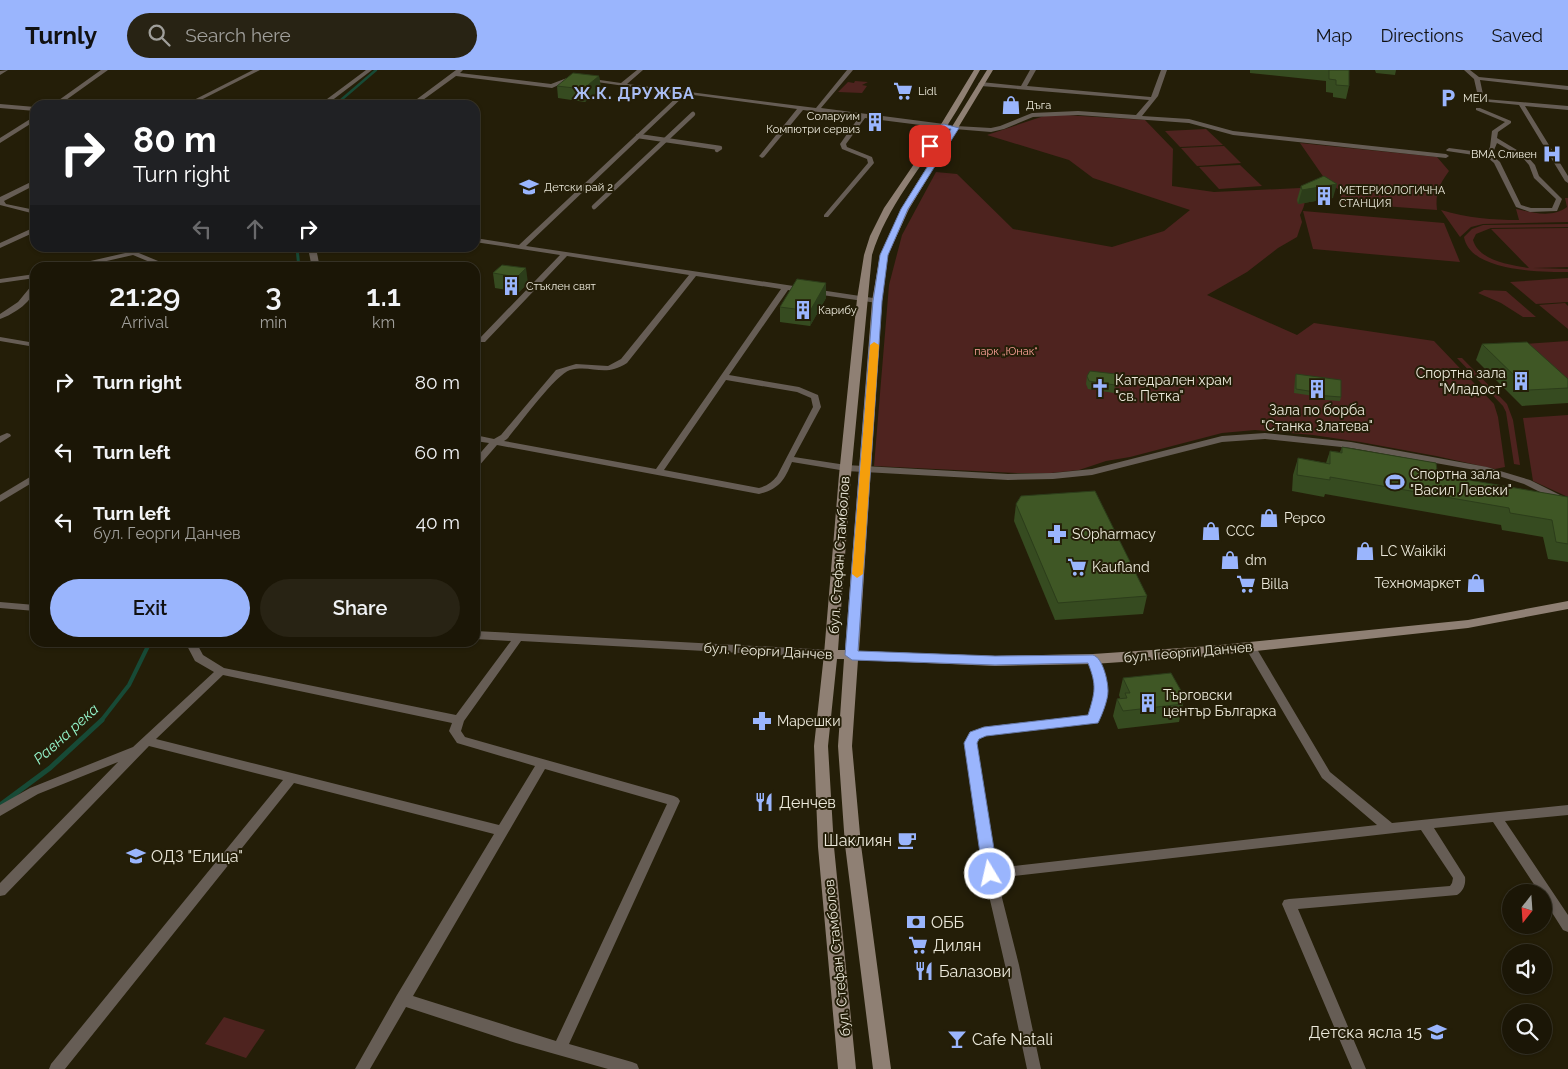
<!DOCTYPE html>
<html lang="en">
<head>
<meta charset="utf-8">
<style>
	:root { --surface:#1b1606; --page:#282314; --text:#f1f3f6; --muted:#a09f9b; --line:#393528; --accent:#9ab5fd }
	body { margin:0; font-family:Raleway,sans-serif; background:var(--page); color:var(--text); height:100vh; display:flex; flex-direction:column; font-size:19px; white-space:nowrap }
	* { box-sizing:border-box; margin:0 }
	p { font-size:16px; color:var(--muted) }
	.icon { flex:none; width:28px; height:28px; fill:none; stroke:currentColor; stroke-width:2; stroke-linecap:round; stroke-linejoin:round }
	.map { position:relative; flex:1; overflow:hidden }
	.details { position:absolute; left:30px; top:192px; width:450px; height:385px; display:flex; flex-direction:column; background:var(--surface); border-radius:15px; box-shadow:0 1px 4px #0004,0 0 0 1px var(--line) }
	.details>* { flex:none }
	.hud { position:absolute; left:30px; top:30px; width:450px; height:152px; border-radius:15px; box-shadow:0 1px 4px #0004,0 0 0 1px var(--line); background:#202124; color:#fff; overflow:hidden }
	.needle { width:32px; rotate:197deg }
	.buttons { position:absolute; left:1502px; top:814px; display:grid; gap:10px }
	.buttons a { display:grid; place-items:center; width:50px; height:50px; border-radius:50%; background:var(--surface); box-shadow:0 1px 4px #0004,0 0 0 1px var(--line); font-size:25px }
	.pin { position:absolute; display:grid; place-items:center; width:42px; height:42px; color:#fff; margin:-21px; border-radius:10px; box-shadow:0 2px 8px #0006 }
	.me { position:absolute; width:55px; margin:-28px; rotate:351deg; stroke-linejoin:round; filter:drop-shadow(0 0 4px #0008) }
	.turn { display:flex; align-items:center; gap:18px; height:105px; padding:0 20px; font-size:22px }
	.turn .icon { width:65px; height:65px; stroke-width:2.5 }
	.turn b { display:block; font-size:35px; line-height:42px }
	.lanes { display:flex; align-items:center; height:48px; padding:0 20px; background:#0003; justify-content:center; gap:25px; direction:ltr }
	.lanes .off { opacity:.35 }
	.eta { display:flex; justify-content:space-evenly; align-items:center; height:85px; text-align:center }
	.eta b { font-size:30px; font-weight:600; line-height:35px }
	.action { display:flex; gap:10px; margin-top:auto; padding:10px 20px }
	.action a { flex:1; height:58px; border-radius:30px; background:var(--accent); color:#111; font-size:20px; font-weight:600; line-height:58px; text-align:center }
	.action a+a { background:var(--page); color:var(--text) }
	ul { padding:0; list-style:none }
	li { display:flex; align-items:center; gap:15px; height:70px; padding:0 20px }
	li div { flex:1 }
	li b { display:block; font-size:19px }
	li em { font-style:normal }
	header { display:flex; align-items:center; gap:30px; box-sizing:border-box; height:70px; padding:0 25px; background:var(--accent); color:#111 }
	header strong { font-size:24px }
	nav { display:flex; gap:28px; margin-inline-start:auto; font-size:18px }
	.search { width:350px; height:45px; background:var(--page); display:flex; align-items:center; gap:12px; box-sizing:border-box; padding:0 18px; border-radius:28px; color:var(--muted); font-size:19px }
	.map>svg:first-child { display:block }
	.green { fill:#4e231f }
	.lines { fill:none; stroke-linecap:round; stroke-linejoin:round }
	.stream-far3 { stroke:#174a36; stroke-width:2.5 }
	.stream-far2 { stroke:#174a36; stroke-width:3 }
	.stream-far1 { stroke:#174a36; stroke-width:4 }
	.stream { stroke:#174a36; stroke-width:5 }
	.pedestrian { stroke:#665d55; stroke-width:4.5 }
	.minor { fill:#665d55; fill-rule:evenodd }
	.secondary { fill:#8f8074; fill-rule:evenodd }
	.wall { fill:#364b20 }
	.shaded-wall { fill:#2c3d1a }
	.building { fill:#3f5725; stroke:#2c3d1a }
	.route { fill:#9ab5fd; stroke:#6476a4 }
	.slow { fill:#f59e0b }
	.labels { text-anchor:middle; stroke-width:4; stroke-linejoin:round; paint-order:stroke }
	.far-poi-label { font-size:11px; fill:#ece9db; stroke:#241e08; text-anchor:start }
	.far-park-label { font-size:11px; fill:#fda299; stroke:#241e08 }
	.poi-label { font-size:14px; fill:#ece9db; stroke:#241e08; text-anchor:start }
	.street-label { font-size:14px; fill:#ece9db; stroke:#241e08 }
	.water-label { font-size:15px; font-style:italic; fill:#94f5cb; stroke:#241e08 }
	.far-district-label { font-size:16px; font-weight:bold; letter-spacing:1px; fill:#a9bdf3; stroke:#241e08 }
	.near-poi-label { font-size:16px; fill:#ece9db; stroke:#241e08; text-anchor:start }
</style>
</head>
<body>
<header>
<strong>Turnly</strong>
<div class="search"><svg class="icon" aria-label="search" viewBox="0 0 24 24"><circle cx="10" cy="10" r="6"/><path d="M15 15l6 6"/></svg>Search here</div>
<nav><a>Map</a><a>Directions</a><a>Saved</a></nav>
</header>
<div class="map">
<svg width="1568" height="999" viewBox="0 0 1568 999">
	<rect width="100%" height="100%" fill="#241e08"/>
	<!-- green -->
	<g class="green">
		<path d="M855 11 868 12 862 15 867 16 862 23 838 22 848 12 854 13Z"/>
		<path d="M1065 45 1145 50 1173 79 1172 116 1214 122 1300 118C1308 127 1305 135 1300 145L1302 152 1297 167 1278 178 1247 202 1207 225 1297 265 1314 253 1434 271 1494 334 1498 347 1505 397 1495 399 1436 386 1360 372 1313 365 1255 360 1222 363 1130 387 1106 391 1079 400 1051 403H1016L874 396 889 215 902 165 936 102 957 104 1013 159 1112 177 1164 161 1190 140 1093 108 1069 90 987 65 1044 46Z"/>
		<path d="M1206 59 1223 75 1180 77 1165 61Z"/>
		<path d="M1300 73 1437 87 1449 101C1439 115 1435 123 1437 140L1343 133 1338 119 1327 112Z"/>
		<path d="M1224 76 1241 93 1197 96 1181 78Z"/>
		<path d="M1240 95 1262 116 1219 119 1199 97Z"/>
		<path d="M1565 128H1568V152L1483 154 1471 157 1460 167 1441 140C1468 148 1492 150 1519 150L1516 139C1534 143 1552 148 1567 137Z"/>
		<path d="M1303 141 1444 153 1460 192 1313 179Z"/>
		<path d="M1568 154V157L1491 158 1476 164 1473 170C1479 191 1511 195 1529 198L1491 159 1568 158V197L1533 198 1568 199V202C1542 202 1470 202 1464 167L1472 159 1483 155Z"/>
		<path d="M1568 208V232L1536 234 1510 212Z"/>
		<path d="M1484 220 1506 221 1536 247H1523L1501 233 1478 223Z"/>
		<path d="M1565 233 1568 236V259L1539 235Z"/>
		<path d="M1568 271V314L1524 274Z"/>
		<path d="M1457 288H1462L1507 334 1513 350 1520 395 1514 394 1506 342 1503 336Z"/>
		<path d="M1568 345V427L1533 411 1523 348Z"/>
		<path d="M224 947 265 960 246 988 205 974Z"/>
	</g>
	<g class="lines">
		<!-- stream-far3 -->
		<path class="stream-far3" d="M340 35 341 30 376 0"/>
		<!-- stream-far2 -->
		<path class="stream-far2" d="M297 178 299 198"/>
		<!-- stream-far1 -->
		<path class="stream-far1" d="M101 651 129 615 150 572"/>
		<!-- stream -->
		<path class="stream" d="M0 735 50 698 102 650"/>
		<!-- pedestrian -->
		<g class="pedestrian">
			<path d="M638 66 720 78 717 80"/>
			<path d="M594 137 693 44"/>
		</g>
		<!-- minor -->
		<g class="minor">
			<path d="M8 0 0 5V1Z"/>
			<path d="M101 0H108L59 35H52Z"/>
			<path d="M253 0H260L191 35H184Z"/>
			<path d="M366 0H372L326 35H319Z"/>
			<path d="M456 0H463L460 3 551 14 567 8 572 9 552 18 456 6 416 35H409Z"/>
			<path d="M637 0H643L627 14 816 38 847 0H853L821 38 944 54 947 56 944 58 865 48 846 74 847 77 872 87 874 93 828 147H824V145L868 93 867 89 842 79 840 74 859 47 803 40 764 87 762 88 759 86 760 85 797 39 686 24 526 176 880 229 881 231 877 233 788 220 729 305 799 317 818 325 821 337 794 387 846 395 1008 404 1053 403 1092 399 1222 366 1265 363 1351 372 1487 397 1530 410 1568 429V436L1524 414 1486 402 1351 378 1265 369 1222 372 1092 405 1053 409 1008 410 846 401 792 392C784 411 779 419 759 424L497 375 478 397 475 398V389L489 373 475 371V365L494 369 501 365 556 300 576 294 608 296 621 289 689 205 567 186 485 272H479L478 270 560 185 475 172V168L519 175 680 24 583 10 586 8 621 13ZM696 206 781 219 656 399 504 371 507 369C519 355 556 304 570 300 592 294 604 308 627 293ZM726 310 797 322 811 328 813 337 777 406C772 412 767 416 759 418L664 400Z"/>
			<path d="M1030 0H1036L1027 16 1151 27 1161 0H1167L1158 26 1142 46 1189 49 1233 61 1446 84 1449 86 1446 88 1233 65 1189 53 1078 45 1033 47 1004 59 991 62 954 59V57L956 56 991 58 1000 56 1032 43 1078 41 1136 45 1149 30 981 16 978 14 981 12 1021 16Z"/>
			<path d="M1464 0H1470L1479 7 1568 16V20L1480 10 1484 29 1568 36V40L1525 36 1568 106V113L1565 111 1519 35 1479 31 1474 9Z"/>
			<path d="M0 34 35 37V41L0 38Z"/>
			<path d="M1476 38H1480L1511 51V53L1498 62 1497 68 1527 86 1535 95 1539 106 1562 129 1557 141 1530 142 1516 137 1494 93 1487 87 1447 81 1446 80 1449 78 1487 83 1490 77 1492 61 1505 52 1476 40ZM1497 73 1523 88 1529 95 1534 108 1556 129 1552 138H1531L1521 135 1500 92 1492 85Z"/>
			<path d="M35 46V51L0 73V68Z"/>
			<path d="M35 110V115L4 131 6 134 35 140V144L0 135V127Z"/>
			<path d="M35 157V162L0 178V173Z"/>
			<path d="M308 178H316L320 198H312Z"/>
			<path d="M134 181 175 198H164L133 185 76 198H60Z"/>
			<path d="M35 204V208L0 213V209Z"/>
			<path d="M32 215H35C35 231 14 244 0 249V244L18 232Z"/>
			<path d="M0 267 35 273V277L0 271Z"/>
			<path d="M7 363 10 364 11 366 0 373V366Z"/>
			<path d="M35 404V411L0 432V425Z"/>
			<path d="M0 532 35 535V541L0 538Z"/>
			<path d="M475 561 831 580 835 581 836 584 835 587 831 588 521 571 464 651 461 661 465 667 674 726 678 728 680 731 569 974 632 992 637 994 639 999H608L516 973 406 937 370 999H355L397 925 494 764 294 713 65 999H49L51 994 283 710 149 676 5 825 0 826V813L118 692 38 724 0 746V735L30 718 133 677 214 602 195 591 185 572H196L203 585 224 598 456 645 511 571 475 569ZM223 605 452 653 449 661 457 673 535 696 499 755 156 669ZM545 699 667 734 556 971 413 926Z"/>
			<path d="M1250 573 1254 574 1330 702 1392 753 1568 735V745L1505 751 1568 845V862L1563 860 1544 830V822H1539L1493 752 1434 758 1465 807C1466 815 1463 821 1457 825L1298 839 1366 999H1352L1282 834 1284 830 1289 829 1450 816 1452 813 1453 808 1421 760 997 808 1019 895 1041 999H1027L1005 895 984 804 964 673 971 662 984 657 1089 645C1096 622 1096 612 1088 589L1089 586H1097C1108 607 1108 631 1097 652L986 665 979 668 976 673 995 798 1377 755 1322 708 1245 577 1246 574Z"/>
		</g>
		<!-- secondary -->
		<path class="secondary" d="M974 0H980C969 19 959 38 947 56 921 99 887 136 872 185L851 405 838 580H845L872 231 880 185 901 139 987 0H993L909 139 888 185 882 231 859 581 995 586 1093 584 1210 576 1468 550 1568 531V539L1468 558 1210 586 1093 594 995 596 858 590 852 676 861 775 891 999H873L845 775 838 676 844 589H837L828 676 834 777 856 999H838L818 777 814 676 824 584 839 405 857 229 864 185 870 166 884 138 940 56Z"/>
	</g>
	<!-- wall -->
	<g class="wall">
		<path d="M1250 0H1349V16L1346 29 1333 27V23L1326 22V11L1250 3Z"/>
		<path d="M1375 0H1396L1395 5 1376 3Z"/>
		<path d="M599 6 601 19 585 32 558 28 557 16Z"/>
		<path d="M1301 116 1333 128 1298 134 1297 130Z"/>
		<path d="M502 195 528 213 519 222 495 218 493 203Z"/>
		<path d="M826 213V228L810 256 780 252V237Z"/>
		<path d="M1482 274 1568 309V333L1522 336 1476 290Z"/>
		<path d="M1296 304 1341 327 1340 331 1314 329V326L1294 323 1295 308Z"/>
		<path d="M1087 306 1115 315 1114 323 1088 319 1086 314Z"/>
		<path d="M1342 377 1437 400 1451 407 1568 427V492L1548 489 1543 467 1502 460 1501 455 1325 424 1324 427 1292 421 1293 405 1298 388 1326 393 1330 381 1340 382Z"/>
		<path d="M1016 434 1147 526 1143 544 1055 550 1014 451Z"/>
		<path d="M1123 608 1184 626 1182 632 1183 634 1179 652 1118 659 1113 646 1117 629 1120 628 1119 625Z"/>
	</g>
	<!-- shaded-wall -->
	<g class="shaded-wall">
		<path d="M599 6 601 19 585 32 583 19Z"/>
		<path d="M1337 114 1333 128 1298 134 1302 120Z"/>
		<path d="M526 198 528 213 519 222 517 207Z"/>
		<path d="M826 213V228L810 256V241Z"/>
	</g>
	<!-- building -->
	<g class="building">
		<path d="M1329 0H1349V16L1336 15V10L1329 9Z"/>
		<path d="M573 3 599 6 583 19 557 16Z"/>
		<path d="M1324 106 1337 114 1302 120 1301 116Z"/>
		<path d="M502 195 526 198 517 207 493 203Z"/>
		<path d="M797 209 826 213 810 241 780 237Z"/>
		<path d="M1527 272 1568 309V318L1529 320 1482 274Z"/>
		<path d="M1090 301 1116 304 1115 315 1089 311 1087 306Z"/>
		<path d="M1296 304 1341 310V327L1315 325V322L1296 319Z"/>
		<path d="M1342 377 1436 393 1437 400 1450 402 1451 407 1568 427V474L1556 472 1552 450 1510 443 1509 438 1330 407V410L1297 405 1298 388 1330 394V381L1342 383Z"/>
		<path d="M1095 421 1147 526 1058 533 1016 434 1021 426Z"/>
		<path d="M1171 603 1184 626 1179 627 1183 634 1123 641 1117 629 1127 628 1125 623H1130L1123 608Z"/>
	</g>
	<!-- route -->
	<path class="route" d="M944 54 959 58 908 139 888 185 882 231 858 581 995 586 1093 585C1103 588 1108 611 1108 621 1108 630 1102 645 1098 653L986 666 979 669 977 673 998 804 996 808 990 810 985 808 983 804 964 673 970 662 984 657 1088 645C1095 622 1097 616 1088 593L995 595 852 590 845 585 873 231 880 185 901 139 951 59H946L933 77H928L927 76 941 55Z"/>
	<!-- slow -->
	<path class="slow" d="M874 272 879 275 863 504 857 508 852 504 870 275Z"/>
	<!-- icons -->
	<defs>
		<g id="supermarket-bare" transform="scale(1.5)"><path d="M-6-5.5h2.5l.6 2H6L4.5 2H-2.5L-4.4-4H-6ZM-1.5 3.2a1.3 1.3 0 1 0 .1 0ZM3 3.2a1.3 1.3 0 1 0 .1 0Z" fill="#9ab5fd" stroke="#241e08" stroke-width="2.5" paint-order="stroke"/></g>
		<g id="parking-bare" transform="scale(1.5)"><path d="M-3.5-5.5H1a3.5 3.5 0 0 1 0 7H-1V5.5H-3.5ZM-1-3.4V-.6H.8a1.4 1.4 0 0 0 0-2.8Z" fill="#9ab5fd" stroke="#241e08" stroke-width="2.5" paint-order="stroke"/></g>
		<g id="shop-bare" transform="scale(1.5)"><path d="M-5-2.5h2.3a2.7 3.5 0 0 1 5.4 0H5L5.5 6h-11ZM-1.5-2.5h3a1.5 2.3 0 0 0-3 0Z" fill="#9ab5fd" stroke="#241e08" stroke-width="2.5" paint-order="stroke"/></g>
		<g id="building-bare" transform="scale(1.5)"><path d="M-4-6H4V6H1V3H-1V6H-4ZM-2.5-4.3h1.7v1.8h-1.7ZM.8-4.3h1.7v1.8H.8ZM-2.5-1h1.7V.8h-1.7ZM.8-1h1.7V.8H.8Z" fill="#9ab5fd" stroke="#241e08" stroke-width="2.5" paint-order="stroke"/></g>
		<g id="hospital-bare" transform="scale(1.5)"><path d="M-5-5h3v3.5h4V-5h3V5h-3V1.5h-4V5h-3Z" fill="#9ab5fd" stroke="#241e08" stroke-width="2.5" paint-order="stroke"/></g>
		<g id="school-bare" transform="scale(1.5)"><path d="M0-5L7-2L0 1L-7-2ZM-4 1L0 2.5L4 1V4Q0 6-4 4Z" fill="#9ab5fd" stroke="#241e08" stroke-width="2.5" paint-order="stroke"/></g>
		<g id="church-bare" transform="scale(1.5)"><path d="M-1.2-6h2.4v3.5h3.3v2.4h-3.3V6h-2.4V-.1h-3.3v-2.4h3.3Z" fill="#9ab5fd" stroke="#241e08" stroke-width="2.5" paint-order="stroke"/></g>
		<g id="stadium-bare" transform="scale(1.5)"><path d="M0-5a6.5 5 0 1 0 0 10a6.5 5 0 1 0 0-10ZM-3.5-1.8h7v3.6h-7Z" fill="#9ab5fd" stroke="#241e08" stroke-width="2.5" paint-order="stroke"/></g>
		<g id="pharmacy-bare" transform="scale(1.5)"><path d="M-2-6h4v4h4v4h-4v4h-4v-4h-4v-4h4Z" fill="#9ab5fd" stroke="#241e08" stroke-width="2.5" paint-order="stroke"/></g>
		<g id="restaurant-bare" transform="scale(1.5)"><path d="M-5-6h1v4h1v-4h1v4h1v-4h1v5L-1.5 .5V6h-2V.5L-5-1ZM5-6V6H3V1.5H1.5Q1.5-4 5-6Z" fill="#9ab5fd" stroke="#241e08" stroke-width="2.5" paint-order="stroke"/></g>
		<g id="cafe-bare" transform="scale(1.5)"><path d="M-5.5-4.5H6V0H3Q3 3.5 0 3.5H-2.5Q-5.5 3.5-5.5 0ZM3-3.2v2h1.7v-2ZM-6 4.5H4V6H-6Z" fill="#9ab5fd" stroke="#241e08" stroke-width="2.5" paint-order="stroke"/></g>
		<g id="bank-bare" transform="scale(1.5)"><path d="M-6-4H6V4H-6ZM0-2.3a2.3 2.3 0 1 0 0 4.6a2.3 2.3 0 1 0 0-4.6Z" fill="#9ab5fd" stroke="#241e08" stroke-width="2.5" paint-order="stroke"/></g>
		<g id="bar-bare" transform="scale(1.5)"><path d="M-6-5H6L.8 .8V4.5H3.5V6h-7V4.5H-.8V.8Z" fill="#9ab5fd" stroke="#241e08" stroke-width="2.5" paint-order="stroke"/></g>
	</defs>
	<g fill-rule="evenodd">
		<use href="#supermarket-bare" x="903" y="21"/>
		<use href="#parking-bare" x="1448" y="28"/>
		<use href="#shop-bare" x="1011" y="35"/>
		<use href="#building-bare" x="875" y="52"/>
		<use href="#hospital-bare" x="1552" y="84"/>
		<use href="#school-bare" x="529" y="117"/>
		<use href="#building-bare" x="1324" y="126"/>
		<use href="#building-bare" x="511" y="216"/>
		<use href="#building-bare" x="803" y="240"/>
		<use href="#building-bare" x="1521" y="311"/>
		<use href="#church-bare" x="1100" y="318"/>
		<use href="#building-bare" x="1317" y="319"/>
		<use href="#stadium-bare" x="1395" y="412"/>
		<use href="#shop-bare" x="1269" y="448"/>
		<use href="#shop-bare" x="1211" y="461"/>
		<use href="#pharmacy-bare" x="1057" y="464"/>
		<use href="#shop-bare" x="1365" y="481"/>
		<use href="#shop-bare" x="1230" y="490"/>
		<use href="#supermarket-bare" x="1077" y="497"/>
		<use href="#shop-bare" x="1476" y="513"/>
		<use href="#supermarket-bare" x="1246" y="514"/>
		<use href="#building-bare" x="1148" y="633"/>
		<use href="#pharmacy-bare" x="762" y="651"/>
		<use href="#restaurant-bare" x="764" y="732"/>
		<use href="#cafe-bare" x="907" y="770"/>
		<use href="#school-bare" x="136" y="786"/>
		<use href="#bank-bare" x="916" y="852"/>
		<use href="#supermarket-bare" x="918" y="875"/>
		<use href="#restaurant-bare" x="924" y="901"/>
		<use href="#school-bare" x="1437" y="962"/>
		<use href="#bar-bare" x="957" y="969"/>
	</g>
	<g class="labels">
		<!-- far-poi labels -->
		<g class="far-poi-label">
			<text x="918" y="25">Lidl</text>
			<text x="1463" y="32">МЕИ</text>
			<text x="1026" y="39">Дъга</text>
			<text x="860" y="50" text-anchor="end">Соларуим<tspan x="860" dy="13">Компютри сервиз</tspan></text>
			<text x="1537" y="88" text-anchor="end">ВМА Сливен</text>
			<text x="544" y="121">Детски рай 2</text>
			<text x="1339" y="124">МЕТЕРИОЛОГИЧНА<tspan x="1339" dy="13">СТАНЦИЯ</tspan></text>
			<text x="526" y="220">Стъклен свят</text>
			<text x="818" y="244">Карибу</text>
		</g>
		<!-- far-park labels -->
		<g class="far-park-label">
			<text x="1006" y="285">парк „Юнак“</text>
		</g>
		<!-- poi labels -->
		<g class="poi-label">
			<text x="1506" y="308" text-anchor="end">Спортна зала<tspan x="1506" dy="16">"Младост"</tspan></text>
			<text x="1115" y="315">Катедрален храм<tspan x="1115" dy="16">"св. Петка"</tspan></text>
			<text x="1317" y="345" text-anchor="middle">Зала по борба<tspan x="1317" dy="16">"Станка Златева"</tspan></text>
			<text x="1410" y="409">Спортна зала<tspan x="1410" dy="16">"Васил Левски"</tspan></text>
			<text x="1284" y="453">Pepco</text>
			<text x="1226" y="466">CCC</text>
			<text x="1072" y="469">SOpharmacy</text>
			<text x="1380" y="486">LC Waikiki</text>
			<text x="1245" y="495">dm</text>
			<text x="1092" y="502">Kaufland</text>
			<text x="1461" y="518" text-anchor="end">Техномаркет</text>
			<text x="1261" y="519">Billa</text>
			<text x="1163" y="630">Търговски<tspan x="1163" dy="16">център Българка</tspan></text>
			<text x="777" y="656">Марешки</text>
		</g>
		<!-- street labels -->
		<g class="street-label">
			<text transform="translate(839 485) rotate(-86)" y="5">бул. Стефан Стамболов</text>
			<text transform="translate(768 581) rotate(3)" y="5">бул. Георги Данчев</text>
			<text transform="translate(1188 582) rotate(-5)" y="5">бул. Георги Данчев</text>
			<text transform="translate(837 888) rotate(-96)" y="5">бул. Стефан Стамболов</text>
		</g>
		<!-- water labels -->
		<g class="water-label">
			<text transform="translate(66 664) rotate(-42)" y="5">Равна река</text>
		</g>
		<!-- far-district labels -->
		<g class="far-district-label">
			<text x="634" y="29">Ж.К. ДРУЖБА</text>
		</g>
		<!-- near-poi labels -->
		<g class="near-poi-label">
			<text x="779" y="738">Денчев</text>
			<text x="892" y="776" text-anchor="end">Шаклиян</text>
			<text x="151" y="792">ОДЗ "Елица"</text>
			<text x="931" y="858">ОББ</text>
			<text x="933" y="881">Дилян</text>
			<text x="939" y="907">Балазови</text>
			<text x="1422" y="968" text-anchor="end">Детска ясла 15</text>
			<text x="972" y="975">Cafe Natali</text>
		</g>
	</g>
</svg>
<div class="buttons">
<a><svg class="needle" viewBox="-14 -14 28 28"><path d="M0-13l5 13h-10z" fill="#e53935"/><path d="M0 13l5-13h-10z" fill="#a09f9b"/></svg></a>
<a><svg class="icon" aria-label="sound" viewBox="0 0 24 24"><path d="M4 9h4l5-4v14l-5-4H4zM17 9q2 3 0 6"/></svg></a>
<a><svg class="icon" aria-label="search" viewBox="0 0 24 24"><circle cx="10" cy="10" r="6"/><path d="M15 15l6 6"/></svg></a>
</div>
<div class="pin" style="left:930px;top:76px;background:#d93025"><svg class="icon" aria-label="arrive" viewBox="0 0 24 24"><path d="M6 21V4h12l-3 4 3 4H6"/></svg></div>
<svg class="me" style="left:990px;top:804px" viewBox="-20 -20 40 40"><circle r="17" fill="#9ab5fd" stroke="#fff" stroke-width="3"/><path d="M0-11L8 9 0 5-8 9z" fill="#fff"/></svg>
<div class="hud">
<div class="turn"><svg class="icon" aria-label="right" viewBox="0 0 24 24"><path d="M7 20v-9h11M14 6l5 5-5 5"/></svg><div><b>80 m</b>Turn right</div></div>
<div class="lanes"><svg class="icon off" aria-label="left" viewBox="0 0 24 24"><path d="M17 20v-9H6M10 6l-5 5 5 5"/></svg><svg class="icon off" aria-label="ahead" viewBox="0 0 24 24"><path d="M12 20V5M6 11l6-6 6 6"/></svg><svg class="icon" aria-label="right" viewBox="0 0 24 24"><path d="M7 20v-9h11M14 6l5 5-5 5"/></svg></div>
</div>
<section class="details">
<div class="eta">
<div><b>21:29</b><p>Arrival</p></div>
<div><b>3</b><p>min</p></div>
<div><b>1.1</b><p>km</p></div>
</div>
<ul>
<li><svg class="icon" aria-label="right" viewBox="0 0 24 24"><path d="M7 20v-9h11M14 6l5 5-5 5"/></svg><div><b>Turn right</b></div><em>80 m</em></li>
<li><svg class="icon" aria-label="left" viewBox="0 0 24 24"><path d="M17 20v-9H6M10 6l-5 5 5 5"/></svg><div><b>Turn left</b></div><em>60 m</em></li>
<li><svg class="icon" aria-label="left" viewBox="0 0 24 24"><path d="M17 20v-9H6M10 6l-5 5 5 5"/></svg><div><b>Turn left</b><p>бул. Георги Данчев</p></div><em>40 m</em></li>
</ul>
<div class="action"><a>Exit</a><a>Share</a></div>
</section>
</div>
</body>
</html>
